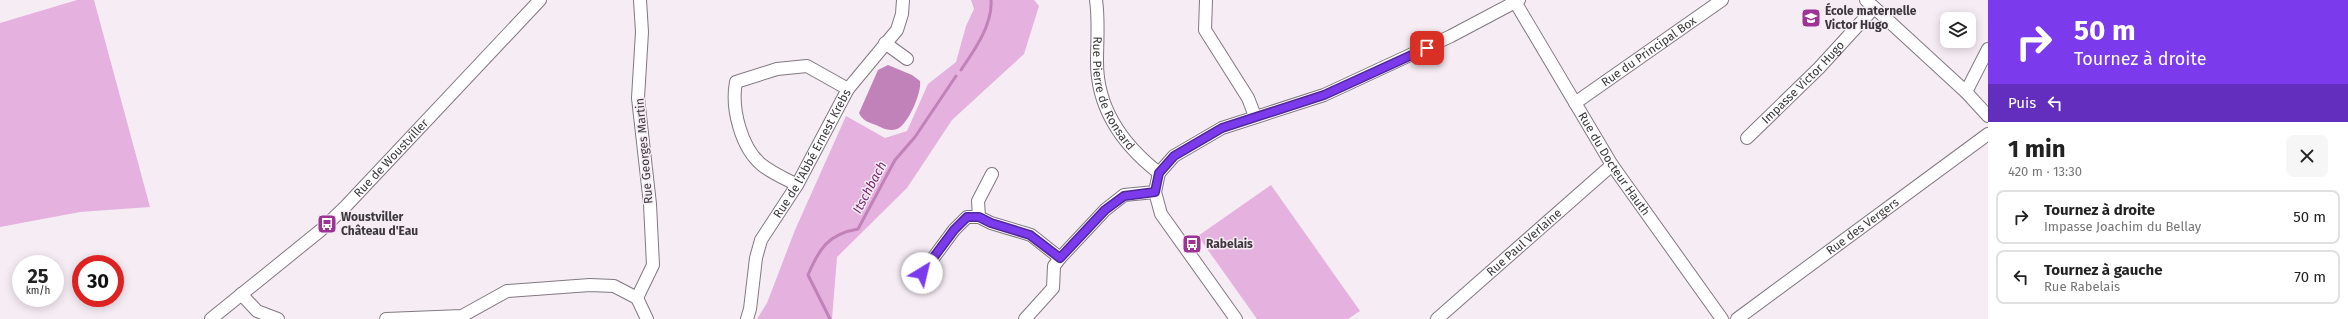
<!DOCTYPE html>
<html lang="fr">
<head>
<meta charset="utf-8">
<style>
	:root { --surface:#fff; --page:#f6f6f6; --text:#222; --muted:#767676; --line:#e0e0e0 }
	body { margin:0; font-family:"Fira Sans",sans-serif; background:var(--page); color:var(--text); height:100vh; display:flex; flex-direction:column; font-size:15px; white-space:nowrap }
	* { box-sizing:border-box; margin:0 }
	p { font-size:13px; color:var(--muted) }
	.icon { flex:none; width:22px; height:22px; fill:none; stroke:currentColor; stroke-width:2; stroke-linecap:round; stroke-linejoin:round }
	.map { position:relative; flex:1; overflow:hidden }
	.drawer { display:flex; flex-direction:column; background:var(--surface); width:360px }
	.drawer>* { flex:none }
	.banner { background:#7c3aed; color:#fff; overflow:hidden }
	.controls { position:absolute; left:1940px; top:12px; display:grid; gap:8px }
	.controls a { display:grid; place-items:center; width:36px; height:36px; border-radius:8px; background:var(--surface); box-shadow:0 2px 10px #0003; font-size:20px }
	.speed { position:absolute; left:12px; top:255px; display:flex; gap:8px; font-size:20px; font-weight:700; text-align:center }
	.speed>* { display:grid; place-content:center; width:52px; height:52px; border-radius:50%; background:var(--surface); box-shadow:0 2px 10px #0003; line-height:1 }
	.speed small { font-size:10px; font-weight:400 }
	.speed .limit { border:6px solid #d22; background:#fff; color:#111 }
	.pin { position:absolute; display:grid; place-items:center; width:34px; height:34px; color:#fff; margin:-17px; border-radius:8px; box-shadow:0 2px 6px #0006 }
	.me { position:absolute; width:44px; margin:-22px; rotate:36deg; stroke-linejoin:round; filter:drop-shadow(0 0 3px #0008) }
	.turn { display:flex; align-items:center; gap:14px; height:84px; padding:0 20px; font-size:18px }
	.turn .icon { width:52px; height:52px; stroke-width:2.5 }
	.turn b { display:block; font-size:28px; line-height:34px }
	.then { display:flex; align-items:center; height:38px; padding:0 20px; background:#0003; gap:8px; font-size:15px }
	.round { display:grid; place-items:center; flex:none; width:42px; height:42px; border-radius:8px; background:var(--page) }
	.head { display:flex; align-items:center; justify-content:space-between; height:68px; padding:0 20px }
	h1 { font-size:24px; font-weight:700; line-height:30px }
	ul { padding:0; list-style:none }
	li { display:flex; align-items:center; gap:12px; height:54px; margin:0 8px 6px; padding:0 12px; border:2px solid var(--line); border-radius:8px }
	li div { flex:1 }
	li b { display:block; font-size:15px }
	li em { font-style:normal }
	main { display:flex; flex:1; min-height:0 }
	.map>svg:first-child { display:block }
	.green { fill:#e5b1de }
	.water { fill:#c082b8 }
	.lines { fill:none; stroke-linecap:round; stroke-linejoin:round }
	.stream { stroke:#c082b8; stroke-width:3 }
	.street-casing { stroke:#817880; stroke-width:14 }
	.street { stroke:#fff; stroke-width:12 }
	.route-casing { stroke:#51269a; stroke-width:10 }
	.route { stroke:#7c3aed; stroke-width:7 }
	.labels { text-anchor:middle; stroke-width:3; stroke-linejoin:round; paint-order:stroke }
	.poi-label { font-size:12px; font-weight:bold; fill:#3b373a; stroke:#f6ecf4; text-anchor:start }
	.street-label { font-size:12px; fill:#3b373a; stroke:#f6ecf4 }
	.water-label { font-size:13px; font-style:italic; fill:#74296e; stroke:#f6ecf4 }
</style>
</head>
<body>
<main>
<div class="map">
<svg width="1988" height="319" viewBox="0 0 1988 319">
	<rect width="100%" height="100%" fill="#f6ecf4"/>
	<!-- green -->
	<g class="green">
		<path d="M77 0H94L150 207 80 212 0 227V23Z"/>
		<path d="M971 0H1034L1039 6 1024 54 952 120 907 188 837 257 832 319H757L767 303 795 230 846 116 885 138 907 131 928 84 956 62 966 26 974 9Z"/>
		<path d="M1271 185 1360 311 1348 319H1257L1198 236Z"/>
	</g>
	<!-- water -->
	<path class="water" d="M888 65 912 75 920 81C922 92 908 125 897 129 889 132 883 128 876 125 868 122 863 121 859 113L878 70Z"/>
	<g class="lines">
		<!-- stream -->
		<g class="stream">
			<path d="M961 70C974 51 993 24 991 0"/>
			<path d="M830 319 808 275C819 249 828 234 858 229L895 160 915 137 956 76"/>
		</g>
		<!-- street casing -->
		<g class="street-casing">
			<g id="street">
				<path id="s1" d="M1096 0C1099 20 1097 41 1097 62 1097 108 1123 145 1159 173"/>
				<path d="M1206 0 1205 30 1248 98 1255 116"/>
				<path id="s2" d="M1514 0 1612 165 1722 319"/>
				<path d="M1866 0 1966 92 1988 116"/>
				<path d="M885 43 907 59"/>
				<path d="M1966 92 1988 49"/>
				<path id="s3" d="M1575 103 1722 0"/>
				<path id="s4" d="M1747 138 1819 68 1874 8"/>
				<path d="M992 174 978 201 979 217 991 223 1031 235 1060 258"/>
				<path d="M797 185C786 179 772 173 762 165 741 148 731 108 736 82L777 69 807 66 848 89"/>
				<path d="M914 284 954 230 967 217H979"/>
				<path d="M241 294 257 311 278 319"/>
				<path d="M637 298 653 265 650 204 638 98 642 32 640 0"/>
				<path id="s5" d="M211 319 321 230 345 207 540 0"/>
				<path d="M386 319 462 316 507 291 590 285 614 286 637 298 647 319"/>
				<path id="s6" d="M747 319 750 309 756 258 761 240 797 185 848 89 897 30 902 14 903 0"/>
				<path d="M1025 319 1053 288 1054 266 1060 258 1105 210 1124 195 1155 192"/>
				<path d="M1236 319 1161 214 1155 192 1159 173 1174 156 1222 128 1324 95 1451 36 1519 0"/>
				<path id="s7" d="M1437 319 1612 165"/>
				<path id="s8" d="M1737 319 1988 134"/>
			</g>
		</g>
		<!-- street -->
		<use href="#street" class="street"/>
	</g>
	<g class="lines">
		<!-- route casing -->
		<g class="route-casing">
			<path id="route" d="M922 273 954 230 967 217H979L991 223 1030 235 1060 258 1105 210 1124 196 1155 192 1159 173 1174 156 1222 128 1324 95 1427 48"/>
		</g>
		<!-- route -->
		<use href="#route" class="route"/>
	</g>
	<!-- icons -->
	<defs>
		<g id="school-square" transform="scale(1)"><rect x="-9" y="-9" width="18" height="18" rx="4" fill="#9d3395" stroke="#f6ecf4"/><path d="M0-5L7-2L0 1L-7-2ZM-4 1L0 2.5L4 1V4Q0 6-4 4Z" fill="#fff"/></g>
		<g id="bus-square" transform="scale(1)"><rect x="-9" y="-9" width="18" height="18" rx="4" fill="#9d3395" stroke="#f6ecf4"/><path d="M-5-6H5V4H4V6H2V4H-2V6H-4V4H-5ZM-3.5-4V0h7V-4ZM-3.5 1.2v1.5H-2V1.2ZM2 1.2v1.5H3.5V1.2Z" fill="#fff"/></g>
	</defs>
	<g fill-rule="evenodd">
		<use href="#school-square" x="1811" y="18"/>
		<use href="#bus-square" x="327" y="224"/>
		<use href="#bus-square" x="1192" y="244"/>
	</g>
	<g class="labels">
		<!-- poi labels -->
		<g class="poi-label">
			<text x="1825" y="15">École maternelle<tspan x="1825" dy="14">Victor Hugo</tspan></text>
			<text x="341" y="221">Woustviller<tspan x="341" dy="14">Château d'Eau</tspan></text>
			<text x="1206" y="248">Rabelais</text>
		</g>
		<!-- street labels -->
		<g class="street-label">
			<text dy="4" stroke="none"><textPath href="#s3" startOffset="90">Rue du Principal Box</textPath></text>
			<text dy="4" stroke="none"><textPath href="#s4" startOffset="79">Impasse Victor Hugo</textPath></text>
			<text dy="4" stroke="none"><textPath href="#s1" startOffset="97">Rue Pierre de Ronsard</textPath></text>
			<text transform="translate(644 151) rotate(-95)" y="4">Rue Georges Martin</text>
			<text dy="4" stroke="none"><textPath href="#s6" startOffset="181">Rue de l'Abbé Ernest Krebs</textPath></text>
			<text dy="4" stroke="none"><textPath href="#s5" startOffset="242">Rue de Woustviller</textPath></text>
			<text dy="4" stroke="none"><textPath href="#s2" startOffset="192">Rue du Docteur Hauth</textPath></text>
			<text dy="4" stroke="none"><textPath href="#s8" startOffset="156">Rue des Vergers</textPath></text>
			<text dy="4" stroke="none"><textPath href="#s7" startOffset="116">Rue Paul Verlaine</textPath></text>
		</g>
		<!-- water labels -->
		<g class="water-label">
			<text transform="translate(869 187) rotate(-62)" y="5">Itschbach</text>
		</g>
	</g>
</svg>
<div class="controls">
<a><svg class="icon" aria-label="layers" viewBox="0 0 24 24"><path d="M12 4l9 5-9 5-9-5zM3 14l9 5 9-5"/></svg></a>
</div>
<div class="speed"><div>25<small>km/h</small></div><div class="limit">30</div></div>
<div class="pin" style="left:1427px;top:48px;background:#d93025"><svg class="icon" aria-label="arrive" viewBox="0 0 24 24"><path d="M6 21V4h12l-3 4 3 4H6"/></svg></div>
<svg class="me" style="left:922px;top:273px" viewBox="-20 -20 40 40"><circle r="19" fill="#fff"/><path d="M0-13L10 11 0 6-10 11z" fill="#7c3aed"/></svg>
</div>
<section class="drawer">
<div class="banner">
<div class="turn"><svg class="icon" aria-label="right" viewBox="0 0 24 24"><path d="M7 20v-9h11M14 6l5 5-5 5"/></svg><div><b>50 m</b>Tournez à droite</div></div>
<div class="then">Puis<svg class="icon" aria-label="left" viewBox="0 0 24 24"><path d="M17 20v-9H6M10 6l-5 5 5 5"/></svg></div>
</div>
<div class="head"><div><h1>1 min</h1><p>420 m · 13:30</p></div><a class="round"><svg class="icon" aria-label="close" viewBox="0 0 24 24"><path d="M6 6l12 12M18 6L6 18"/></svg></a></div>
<ul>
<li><svg class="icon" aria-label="right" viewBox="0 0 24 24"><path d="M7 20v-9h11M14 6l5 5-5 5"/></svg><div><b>Tournez à droite</b><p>Impasse Joachim du Bellay</p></div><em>50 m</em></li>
<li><svg class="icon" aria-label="left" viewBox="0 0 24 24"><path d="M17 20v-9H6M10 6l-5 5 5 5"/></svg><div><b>Tournez à gauche</b><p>Rue Rabelais</p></div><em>70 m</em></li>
</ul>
</section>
</main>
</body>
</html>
